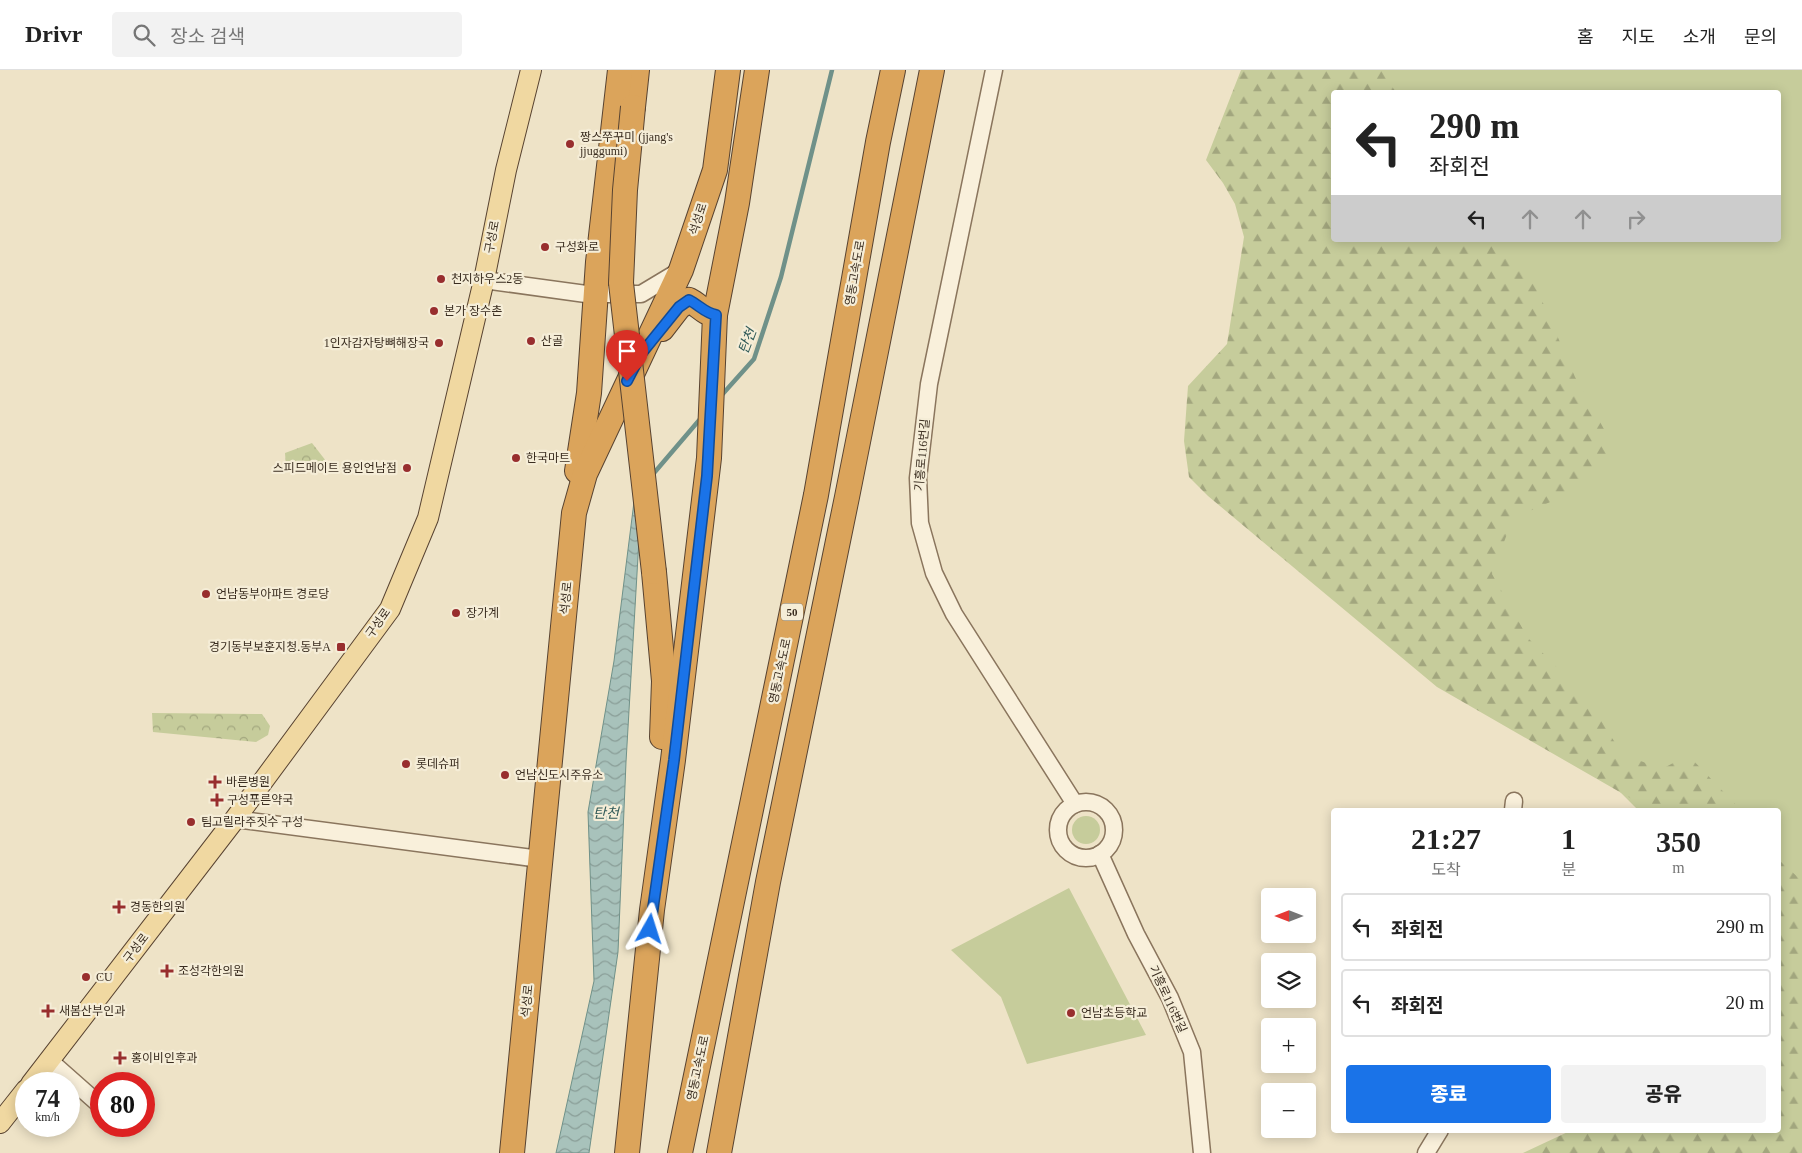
<!DOCTYPE html>
<html lang="ko">
<head>
<meta charset="utf-8">
<style>
	:root { --surface:#fff; --page:#f2f2f2; --text:#222; --muted:#767676; --line:#e0e0e0; --accent:#1a73e8 }
	body { margin:0; font-family:"Times New Roman","Noto Sans KR",serif; background:var(--page); color:var(--text); height:100vh; display:flex; flex-direction:column; font-size:19px; white-space:nowrap }
	* { box-sizing:border-box; margin:0 }
	p { font-size:16px; color:var(--muted) }
	.icon { flex:none; width:28px; height:28px; fill:none; stroke:currentColor; stroke-width:2; stroke-linecap:round; stroke-linejoin:round }
	.map { position:relative; flex:1; overflow:hidden }
	.side { position:absolute; left:1331px; top:738px; width:450px; height:325px; display:flex; flex-direction:column; background:var(--surface); border-radius:5px; box-shadow:0 2px 12px #0003 }
	.side>* { flex:none }
	.hud { position:absolute; left:1331px; top:20px; width:450px; height:152px; border-radius:5px; box-shadow:0 2px 12px #0003; background:#fff; color:var(--text); overflow:hidden }
	.needle { width:32px; rotate:270deg }
	.buttons { position:absolute; left:1261px; top:818px; display:grid; gap:10px }
	.buttons a { display:grid; place-items:center; width:55px; height:55px; border-radius:5px; background:var(--surface); box-shadow:0 2px 12px #0003; font-size:25px }
	.speed { position:absolute; left:15px; top:1002px; display:flex; gap:10px; font-size:25px; font-weight:700; text-align:center }
	.speed>* { display:grid; place-content:center; width:65px; height:65px; border-radius:50%; background:var(--surface); box-shadow:0 2px 12px #0003; line-height:1 }
	.speed small { font-size:12px; font-weight:400 }
	.speed .limit { border:8px solid #d22; background:#fff; color:#111 }
	.pin { position:absolute; display:grid; place-items:center; width:42px; height:42px; color:#fff; margin:-51px -21px; border-radius:50% 50% 50% 0; rotate:-45deg; box-shadow:0 0 5px #0007 }
	.pin .icon { rotate:45deg }
	.me { position:absolute; width:55px; margin:-28px; rotate:6deg; stroke-linejoin:round; filter:drop-shadow(0 0 4px #0008) }
	.turn { display:flex; align-items:center; gap:18px; height:105px; padding:0 15px; font-size:22px }
	.turn .icon { width:65px; height:65px; stroke-width:2.5 }
	.turn b { display:block; font-size:35px; line-height:42px }
	.lanes { display:flex; align-items:center; height:48px; padding:0 15px; background:#0003; justify-content:center; gap:25px; direction:ltr }
	.lanes .off { opacity:.35 }
	.eta { display:flex; justify-content:space-evenly; align-items:center; height:85px; text-align:center }
	.eta b { font-size:30px; font-weight:800; line-height:35px }
	.action { display:flex; gap:10px; margin-top:auto; padding:10px 15px }
	.action a { flex:1; height:58px; border-radius:5px; background:var(--accent); color:#fff; font-size:20px; font-weight:800; line-height:58px; text-align:center }
	.action a+a { background:var(--page); color:var(--text) }
	ul { padding:0; list-style:none }
	li { display:flex; align-items:center; gap:15px; height:68px; margin:0 10px 8px; padding:0 5px; border:2px solid var(--line); border-radius:5px }
	li div { flex:1 }
	li b { display:block; font-size:19px }
	li em { font-style:normal }
	header { display:flex; align-items:center; gap:30px; box-sizing:border-box; height:70px; padding:0 25px; background:var(--surface); border-bottom:1px solid var(--line) }
	header strong { font-size:24px }
	nav { display:flex; gap:28px; margin-inline-start:auto; font-size:18px }
	.search { width:350px; height:45px; background:var(--page); display:flex; align-items:center; gap:12px; box-sizing:border-box; padding:0 18px; border-radius:5px; color:var(--muted); font-size:19px }
	.map>svg:first-child { display:block }
	.grass { fill:#c6cc9b; fill-rule:evenodd }
	.forest { fill:url(#forest-firs) }
	.park { fill:url(#park-crowns) }
	.water { fill:url(#water-waves); stroke:#6f9189 }
	.lines { fill:none; stroke-linecap:round; stroke-linejoin:round }
	.stream { stroke:#6f9189; stroke-width:4.5 }
	.minor-casing { stroke:#8a755d; stroke-width:19 }
	.major-casing { stroke:#584331; stroke-width:22 }
	.highway-casing { stroke:#584331; stroke-width:26 }
	.minor { stroke:#f9f0db; stroke-width:16 }
	.major { stroke:#f0d8a1; stroke-width:20 }
	.highway { stroke:#dba45b; stroke-width:24 }
	.highway-bridge-casing { stroke:#584331; stroke-width:26; stroke-linecap:butt }
	.highway-bridge { stroke:#dba45b; stroke-width:24 }
	.route-casing { stroke:#114b97; stroke-width:12 }
	.route { stroke:#1a73e8; stroke-width:9 }
	.poi-dot { fill:#982e2e; stroke:#f5edd7; stroke-width:2 }
	.labels { text-anchor:middle; stroke-width:4.5; stroke-linejoin:round; paint-order:stroke }
	.shield { fill:#f5edd7; stroke:#726757; stroke-width:1 }
	.shield-label { font-size:11px; font-weight:bold; fill:#3a2d20 }
	.poi-label { font-size:12px; fill:#3a2d20; stroke:#f5edd7; text-anchor:start }
	.street-label { font-size:12px; fill:#3a2d20; stroke:#f5edd7 }
	.water-label { font-size:14px; font-style:italic; fill:#305a58; stroke:#f5edd7 }
</style>
</head>
<body>
<header>
<strong>Drivr</strong>
<div class="search"><svg class="icon" aria-label="search" viewBox="0 0 24 24"><circle cx="10" cy="10" r="6"/><path d="M15 15l6 6"/></svg>장소 검색</div>
<nav><a>홈</a><a>지도</a><a>소개</a><a>문의</a></nav>
</header>
<div class="map">
<svg width="1802" height="1083" viewBox="0 0 1802 1083">
	<defs>
		<pattern id="forest-firs" width="22" height="20" patternUnits="userSpaceOnUse" patternTransform="scale(1.25)"><rect width="22" height="20" fill="#c6cc9b"/><path d="M5 1l3.5 6h-7zM16 11l3.5 6h-7z" fill="#a2a67e"/></pattern>
		<pattern id="park-crowns" width="20" height="18" patternUnits="userSpaceOnUse" patternTransform="scale(1.25)"><rect width="20" height="18" fill="#c6cc9b"/><path d="M2 6a3 3 0 1 1 6 0M12 15a3 3 0 1 1 6 0" fill="none" stroke="#a2a67e"/></pattern>
		<pattern id="water-waves" width="16" height="10" patternUnits="userSpaceOnUse" patternTransform="scale(1.25)"><rect width="16" height="10" fill="#a8c2bb"/><path d="M0 5q4-4 8 0t8 0" fill="none" stroke="#8a9e98"/></pattern>
	</defs>
	<rect width="100%" height="100%" fill="#eee3c7"/>
	<!-- grass -->
	<g class="grass">
		<path d="M1291 0H1802V904L1779 880V740H1638L1492 593 1296 131ZM1334 22H1779V170H1334Z"/>
		<circle cx="1086" cy="760" r="14"/>
		<path d="M1069 818 1146 965 1027 994 1001 927 951 880Z"/>
	</g>
	<!-- forest -->
	<g class="forest">
		<path d="M1241 0H1390V14L1396 22H1334V170H1494L1534 212 1575 307 1610 370V393L1562 427 1513 448 1492 504 1528 568 1588 629 1622 684 1662 699 1688 685 1741 740H1651L1437 617 1208 426 1189 407 1184 371 1188 316 1227 274 1244 167 1235 134 1223 113 1206 90Z"/>
		<path d="M1779 790 1802 811V1083H1523L1572 1060H1779Z"/>
	</g>
	<!-- park -->
	<g class="park">
		<path d="M312 373 326 391 286 396 285 383Z"/>
		<path d="M152 643 262 644 270 656 268 665 256 672 153 662Z"/>
	</g>
	<!-- water -->
	<path class="water" d="M658 398 641 435 626 692 618 882 589 1083H556L594 911 588 742 614 591 636 416Z"/>
	<g class="lines">
		<!-- stream -->
		<g class="stream">
			<path d="M720 327 754 289 781 207 832 0"/>
			<path d="M654 403 701 348"/>
		</g>
		<!-- minor casing -->
		<g class="minor-casing">
			<g id="minor">
				<path d="M994 0 929 314 918 408 920 453 934 503 954 544 1075 734"/>
				<path d="M484 210 586 224H641L681 200"/>
				<circle cx="1086" cy="760" r="28"/>
				<path d="M1513 740 1514 731"/>
				<path d="M235 749 540 789"/>
				<path d="M1100 784 1136 864 1170 928 1192 982 1202 1083"/>
				<path d="M49 990 101 1036"/>
				<path d="M1426 1083 1440 1060"/>
			</g>
		</g>
		<!-- major casing -->
		<g class="major-casing">
			<g id="major">
				<path d="M31 1014 235 749 390 539 428 448 484 210 506 100 531 0"/>
				<path d="M0 1053 26 1020"/>
			</g>
		</g>
		<!-- highway casing -->
		<g class="highway-casing">
			<g id="highway">
				<path d="M633 37 637 0"/>
				<path d="M662 259 679 237 689 230C699 235 705 244 715 245"/>
				<path d="M577 401 589 323 598 192 620 0"/>
				<path d="M654 502 664 611 662 667"/>
				<path d="M512 1083 574 443 585 404 681 200 715 100 728 0"/>
				<path d="M627 1083 652 840 673 690 709 388 715 245 737 133 757 0"/>
				<path d="M680 1083 816 425 878 72 893 0"/>
				<path d="M719 1083 768 812 847 427 932 0"/>
			</g>
		</g>
		<!-- minor -->
		<use href="#minor" class="minor"/>
		<!-- major -->
		<use href="#major" class="major"/>
		<!-- highway -->
		<use href="#highway" class="highway"/>
		<!-- highway-bridge casing -->
		<g class="highway-bridge-casing">
			<path id="highway-bridge" d="M633 37 625 120 621 213 654 502"/>
		</g>
		<!-- highway-bridge -->
		<use href="#highway-bridge" class="highway-bridge"/>
	</g>
	<g class="lines">
		<!-- route casing -->
		<g class="route-casing">
			<path id="route" d="M627 311 641 284 679 237 689 230C699 235 705 243 716 245L707 406 674 690 650 859"/>
		</g>
		<!-- route -->
		<use href="#route" class="route"/>
	</g>
	<!-- markers -->
	<g class="poi-dot">
		<circle cx="570" cy="74" r="5"/>
		<circle cx="545" cy="177" r="5"/>
		<circle cx="441" cy="209" r="5"/>
		<circle cx="434" cy="241" r="5"/>
		<circle cx="531" cy="271" r="5"/>
		<circle cx="439" cy="273" r="5"/>
		<circle cx="516" cy="388" r="5"/>
		<circle cx="407" cy="398" r="5"/>
		<circle cx="206" cy="524" r="5"/>
		<circle cx="456" cy="543" r="5"/>
		<rect x="336" y="572" width="10" height="10" rx="2.5"/>
		<circle cx="406" cy="694" r="5"/>
		<circle cx="505" cy="705" r="5"/>
		<path d="M212.5 704.5h5v5h5v5h-5v5h-5v-5h-5v-5h5z"/>
		<path d="M214.5 722.5h5v5h5v5h-5v5h-5v-5h-5v-5h5z"/>
		<circle cx="191" cy="752" r="5"/>
		<path d="M116.5 829.5h5v5h5v5h-5v5h-5v-5h-5v-5h5z"/>
		<path d="M164.5 893.5h5v5h5v5h-5v5h-5v-5h-5v-5h5z"/>
		<circle cx="86" cy="907" r="5"/>
		<path d="M45.5 933.5h5v5h5v5h-5v5h-5v-5h-5v-5h5z"/>
		<circle cx="1071" cy="943" r="5"/>
		<path d="M117.5 980.5h5v5h5v5h-5v5h-5v-5h-5v-5h5z"/>
	</g>
	<g class="labels">
		<!-- shield labels -->
		<rect class="shield" x="781" y="533.5" width="22" height="17" rx="4"/>
		<g class="shield-label">
			<text x="792" y="546">50</text>
		</g>
		<!-- poi labels -->
		<g class="poi-label">
			<text x="580" y="71">짱스쭈꾸미 (jjang's<tspan x="580" dy="14">jjuggumi)</tspan></text>
			<text x="555" y="181">구성화로</text>
			<text x="451" y="213">천지하우스2동</text>
			<text x="444" y="245">본가 장수촌</text>
			<text x="541" y="275">산골</text>
			<text x="429" y="277" text-anchor="end">1인자감자탕뼈해장국</text>
			<text x="526" y="392">한국마트</text>
			<text x="397" y="402" text-anchor="end">스피드메이트 용인언남점</text>
			<text x="216" y="528">언남동부아파트 경로당</text>
			<text x="466" y="547">장가계</text>
			<text x="331" y="581" text-anchor="end">경기동부보훈지청.동부A</text>
			<text x="416" y="698">롯데슈퍼</text>
			<text x="515" y="709">언남신도시주유소</text>
			<text x="226" y="716">바른병원</text>
			<text x="227" y="734">구성푸른약국</text>
			<text x="201" y="756">팀고릴라주짓수 구성</text>
			<text x="130" y="841">경동한의원</text>
			<text x="178" y="905">조성각한의원</text>
			<text x="96" y="911">CU</text>
			<text x="59" y="945">새봄산부인과</text>
			<text x="1081" y="947">언남초등학교</text>
			<text x="131" y="992">홍이비인후과</text>
		</g>
		<!-- street labels -->
		<g class="street-label">
			<text transform="translate(698 149) rotate(-72)" y="4">석성로</text>
			<text transform="translate(492 167) rotate(-79)" y="4">구성로</text>
			<text transform="translate(855 203) rotate(-80)" y="4">영동고속도로</text>
			<text transform="translate(922 385) rotate(-85)" y="4">기흥로116번길</text>
			<text transform="translate(566 528) rotate(-84)" y="4">석성로</text>
			<text transform="translate(378 553) rotate(-55)" y="4">구성로</text>
			<text transform="translate(780 601) rotate(-78)" y="4">영동고속도로</text>
			<text transform="translate(136 878) rotate(-53)" y="4">구성로</text>
			<text transform="translate(1168 929) rotate(65)" y="4">기흥로116번길</text>
			<text transform="translate(527 931) rotate(-84)" y="4">석성로</text>
			<text transform="translate(698 998) rotate(-78)" y="4">영동고속도로</text>
		</g>
		<!-- water labels -->
		<g class="water-label">
			<text transform="translate(747 271) rotate(-69)" y="5">탄천</text>
			<text x="606" y="748">탄천</text>
		</g>
	</g>
</svg>
<div class="buttons">
<a><svg class="needle" viewBox="-14 -14 28 28"><path d="M0-13l5 13h-10z" fill="#e53935"/><path d="M0 13l5-13h-10z" fill="#767676"/></svg></a>
<a><svg class="icon" aria-label="layers" viewBox="0 0 24 24"><path d="M12 4l9 5-9 5-9-5zM3 14l9 5 9-5"/></svg></a>
<a>+</a>
<a>−</a>
</div>
<div class="speed"><div>74<small>km/h</small></div><div class="limit">80</div></div>
<div class="pin" style="left:627px;top:311px;background:#d93025"><svg class="icon" aria-label="arrive" viewBox="0 0 24 24"><path d="M6 21V4h12l-3 4 3 4H6"/></svg></div>
<svg class="me" style="left:650px;top:859px" viewBox="-20 -20 40 40"><path d="M0-17L14 15 0 8-14 15z" fill="#1a73e8" stroke="#fff" stroke-width="4"/></svg>
<div class="hud">
<div class="turn"><svg class="icon" aria-label="left" viewBox="0 0 24 24"><path d="M17 20v-9H6M10 6l-5 5 5 5"/></svg><div><b>290 m</b>좌회전</div></div>
<div class="lanes"><svg class="icon" aria-label="left" viewBox="0 0 24 24"><path d="M17 20v-9H6M10 6l-5 5 5 5"/></svg><svg class="icon off" aria-label="ahead" viewBox="0 0 24 24"><path d="M12 20V5M6 11l6-6 6 6"/></svg><svg class="icon off" aria-label="ahead" viewBox="0 0 24 24"><path d="M12 20V5M6 11l6-6 6 6"/></svg><svg class="icon off" aria-label="right" viewBox="0 0 24 24"><path d="M7 20v-9h11M14 6l5 5-5 5"/></svg></div>
</div>
<section class="side">
<div class="eta">
<div><b>21:27</b><p>도착</p></div>
<div><b>1</b><p>분</p></div>
<div><b>350</b><p>m</p></div>
</div>
<ul>
<li><svg class="icon" aria-label="left" viewBox="0 0 24 24"><path d="M17 20v-9H6M10 6l-5 5 5 5"/></svg><div><b>좌회전</b></div><em>290 m</em></li>
<li><svg class="icon" aria-label="left" viewBox="0 0 24 24"><path d="M17 20v-9H6M10 6l-5 5 5 5"/></svg><div><b>좌회전</b></div><em>20 m</em></li>
</ul>
<div class="action"><a>종료</a><a>공유</a></div>
</section>
</div>
</body>
</html>
